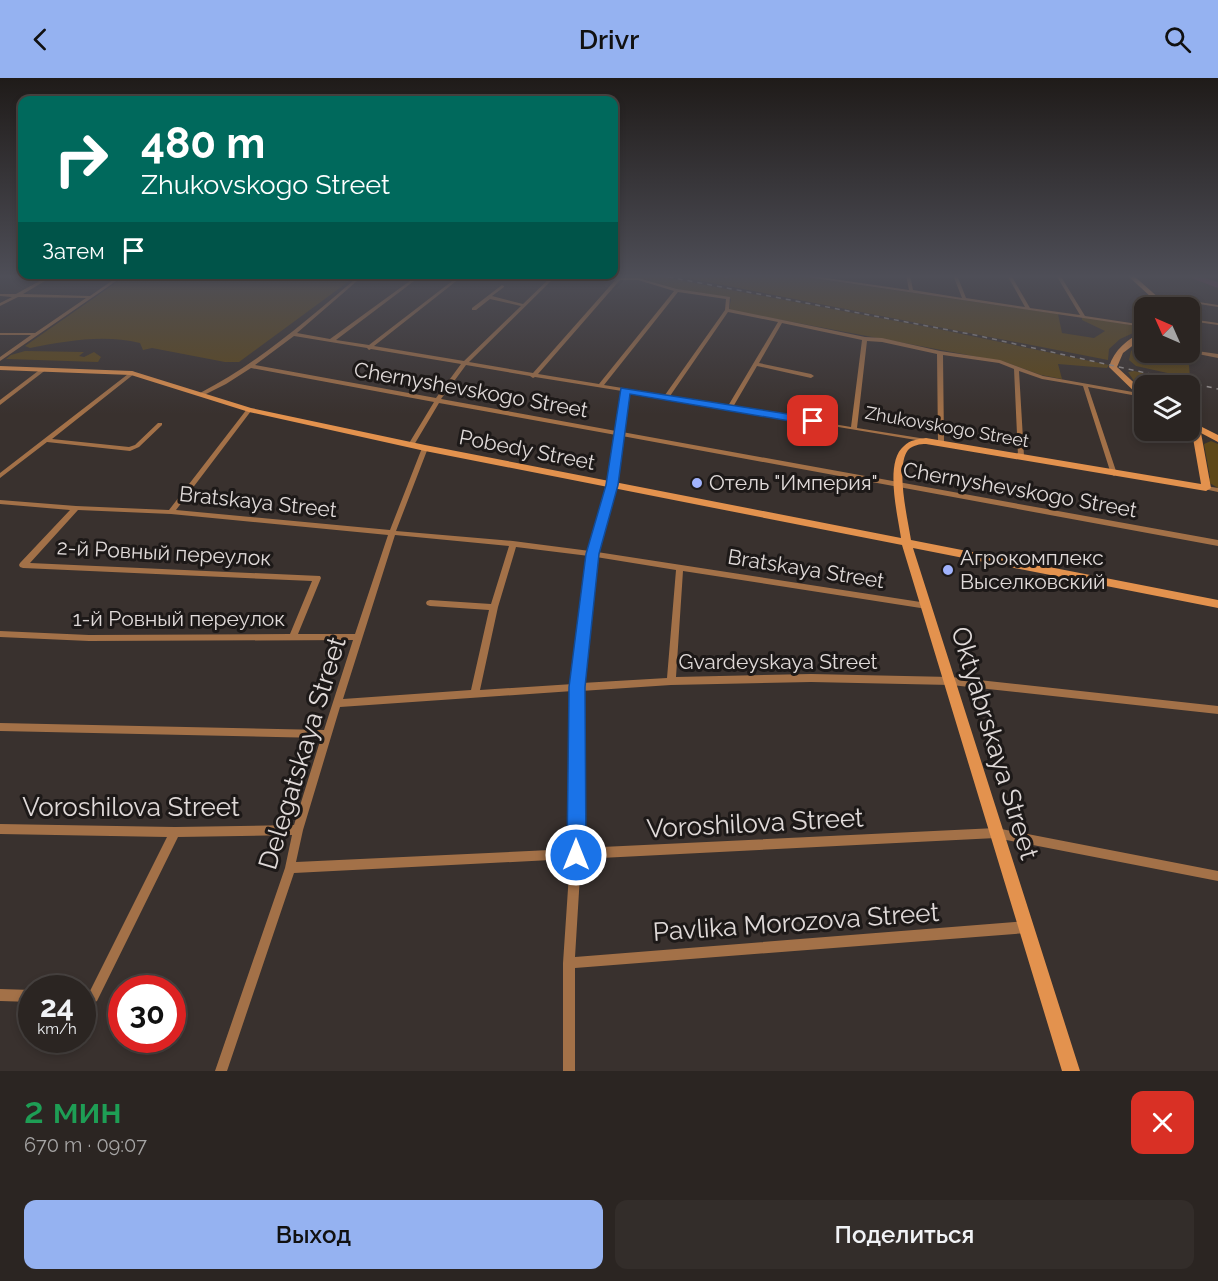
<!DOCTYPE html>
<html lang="ru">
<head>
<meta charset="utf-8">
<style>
	:root { --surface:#2b2522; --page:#332d2a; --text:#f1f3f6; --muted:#a6a5a5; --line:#474240; --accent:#95b2f1 }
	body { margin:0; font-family:Raleway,sans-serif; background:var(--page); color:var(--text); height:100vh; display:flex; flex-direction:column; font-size:22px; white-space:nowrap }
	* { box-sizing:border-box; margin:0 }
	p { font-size:20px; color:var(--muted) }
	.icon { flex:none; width:33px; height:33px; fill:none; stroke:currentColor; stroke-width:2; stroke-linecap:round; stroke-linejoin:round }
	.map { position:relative; height:993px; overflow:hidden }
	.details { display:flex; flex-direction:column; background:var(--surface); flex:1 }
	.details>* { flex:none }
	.top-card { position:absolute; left:18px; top:18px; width:600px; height:183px; border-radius:12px; box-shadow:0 3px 9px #0003,0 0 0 2px var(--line); background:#00695c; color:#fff; overflow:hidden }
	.needle { width:39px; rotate:315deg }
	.fabs { position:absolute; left:1134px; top:219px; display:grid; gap:12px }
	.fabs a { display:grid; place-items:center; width:66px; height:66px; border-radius:12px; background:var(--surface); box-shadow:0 3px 9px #0003,0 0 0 2px var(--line); font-size:30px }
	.speed { position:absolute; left:18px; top:897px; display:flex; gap:12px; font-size:30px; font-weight:700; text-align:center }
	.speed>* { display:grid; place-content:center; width:78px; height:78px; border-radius:50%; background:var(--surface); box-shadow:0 3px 9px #0003,0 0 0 2px var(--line); line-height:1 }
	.speed small { font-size:15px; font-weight:400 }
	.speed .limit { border:9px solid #d22; background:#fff; color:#111 }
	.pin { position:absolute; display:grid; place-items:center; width:51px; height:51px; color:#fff; margin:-26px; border-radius:12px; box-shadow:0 3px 9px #0006 }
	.me { position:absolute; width:66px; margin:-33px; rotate:0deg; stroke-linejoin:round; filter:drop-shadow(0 0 4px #0008) }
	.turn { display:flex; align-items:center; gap:21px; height:126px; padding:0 24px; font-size:27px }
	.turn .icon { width:78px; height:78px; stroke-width:2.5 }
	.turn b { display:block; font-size:42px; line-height:51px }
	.then { display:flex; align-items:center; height:57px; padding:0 24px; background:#0003; gap:12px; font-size:22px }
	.round { display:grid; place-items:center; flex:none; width:63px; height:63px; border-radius:12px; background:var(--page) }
	.summary { display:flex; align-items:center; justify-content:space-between; height:102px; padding:0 24px }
	h1 { font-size:36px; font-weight:600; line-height:45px; color:#1e9e55 }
	.primary-button { display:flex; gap:12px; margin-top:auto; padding:12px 24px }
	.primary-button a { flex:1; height:69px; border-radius:12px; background:var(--accent); color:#111; font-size:24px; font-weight:600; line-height:69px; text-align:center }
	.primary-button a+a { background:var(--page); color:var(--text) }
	header { display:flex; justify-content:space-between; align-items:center; height:78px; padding:0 24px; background:var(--accent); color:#111; font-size:27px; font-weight:600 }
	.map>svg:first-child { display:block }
	.green { fill:#5e4718 }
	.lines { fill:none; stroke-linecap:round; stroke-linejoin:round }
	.river { fill:#7b285b; fill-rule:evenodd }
	.street { fill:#a37148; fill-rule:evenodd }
	.secondary { fill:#e3924e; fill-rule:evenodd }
	.rail { stroke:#9a9492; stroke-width:1.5; stroke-dasharray:5 5; stroke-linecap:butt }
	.route { fill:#1a73e8; stroke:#114b97; stroke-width:1.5 }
	.poi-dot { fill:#a1b3fd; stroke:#1d1918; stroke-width:2 }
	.labels { text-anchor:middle; stroke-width:6; stroke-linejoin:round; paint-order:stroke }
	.far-street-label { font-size:18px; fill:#e0dad9; stroke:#1d1918 }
	.street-label { font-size:21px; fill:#e0dad9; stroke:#1d1918 }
	.poi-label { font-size:21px; fill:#e0dad9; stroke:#1d1918; text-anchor:start }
	.near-street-label { font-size:26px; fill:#e0dad9; stroke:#1d1918 }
</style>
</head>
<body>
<header><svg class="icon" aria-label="back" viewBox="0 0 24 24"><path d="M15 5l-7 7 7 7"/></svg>Drivr<svg class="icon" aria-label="search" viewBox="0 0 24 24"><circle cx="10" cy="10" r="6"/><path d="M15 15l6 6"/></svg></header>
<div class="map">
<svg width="1218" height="993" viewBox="0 0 1218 993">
	<rect width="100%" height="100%" fill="#39312e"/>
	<!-- green -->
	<g class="green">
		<path d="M127 197H350L352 201 239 284H225L152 270 143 272 140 265C103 256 66 263 30 270L25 268Z"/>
		<path d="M624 197H652L938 251 1109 287 1107 290 1058 286 1062 301 1041 297 1005 284 729 232 731 221 725 219 677 211 643 201 624 200Z"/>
		<path d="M671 197H713L729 200 740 197H792L1058 236 1062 255 1094 260 1105 253 1082 242V239L1137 248 1142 251 1120 261 1109 271 1108 282Z"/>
		<path d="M1144 262V274L1188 275 1190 300 1136 288 1129 282 1131 273Z"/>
		<path d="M25 273 84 274 79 278 84 279 94 274 101 279 98 284 6 281 11 277Z"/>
		<path d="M1134 293 1192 306 1191 339 1190 308H1144V312L1134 303 1128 294Z"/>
		<path d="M1211 363 1218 366V410L1208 404 1210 399 1204 366Z"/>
	</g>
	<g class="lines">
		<!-- river -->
		<path class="river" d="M1183 197H1195L1218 204V210Z"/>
		<!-- street -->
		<g class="street">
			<path d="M0 197 116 200 121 197H125L0 283V279L31 257H0V255H35L86 220 18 219 0 228V225L12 219 0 218V216H16L45 200 0 198ZM50 200 113 202 90 218 23 216Z"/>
			<path d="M360 197H364L297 255 330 261 418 197H422L336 262 369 267 460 197H464L374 268 464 283 521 228 490 221 476 232H472V230L502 207 504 208V209L492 218 523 226 553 197H557L469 284 533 295 617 200H638L677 211 730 219 729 231 865 259 882 260 940 273 1000 282 1043 298 1144 316V318L1143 319 1088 309 1117 396 1114 398 1111 396 1083 308 1042 301 1019 293 1024 378 1021 380 1018 378 1014 291 999 285 943 277 944 364 941 366 938 364 937 276 882 264 867 263 857 350 926 361 929 363 928 364 628 314 622 354 1218 462V468L622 358 615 407 597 474 927 525 930 526 931 528 930 530 927 531 683 493 676 599 811 596 951 599 1218 628V636L951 607 811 604 671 607 581 613V770L996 750 1218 793V803L996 760 581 781 575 879 1027 843 1031 845 1033 849 1031 853 1027 855 575 890V993H563V885L570 781 294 795 227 993H215L285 790 292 757 178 759 97 923 93 925H82V913H90L167 759 0 756V746L175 749 294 747 321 660 0 653V645L324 652 353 562 89 563 0 559V553L89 557 290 556 312 503 23 490 20 489 19 487 20 485 70 432 0 426V422L76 428 169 432 247 331 249 330 252 332 251 333 176 432 390 452 422 370 425 368 428 370 396 453 513 463 590 473 609 407 616 357 439 325 414 367 411 369 408 367 434 324 251 290 226 306 204 317H200V315C260 284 308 241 360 197ZM620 202H638L674 213 599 306 538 296ZM678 214 726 221 725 232 665 317 604 307ZM728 234 778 244 728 328 670 318ZM782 245 862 262 851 349 733 329 757 288 811 300 814 298 811 296 759 285ZM294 258 367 270 369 272 371 271 461 286 436 320 255 287ZM466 287 530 298 533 300 535 299 622 313 616 353 441 321ZM78 432 171 436 388 457 355 556H298L321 500 320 498 30 485ZM395 457 509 468 491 526 430 522 427 523 426 525 427 527 430 528 489 532 471 612 343 621ZM516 469 589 478 573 606 480 612 498 529ZM596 479 676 492 667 600 582 605ZM573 613 571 771 296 784 303 752 340 629Z"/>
			<path d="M714 197H737L726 200Z"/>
			<path d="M798 197H806L909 212 906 197H910L913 212 962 220 953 197H957L966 220 1025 229 1007 197H1011L1030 230 1080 237 1056 197H1060L1085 238 1144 247V249L800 198Z"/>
			<path d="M1154 217 1218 227V229L1156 219H1154Z"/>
			<path d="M1190 241 1218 245V247L1190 243Z"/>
			<path d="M1190 258 1192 259 1197 273 1218 276V280L1193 275 1190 265Z"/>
			<path d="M42 290 47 291 0 327V322Z"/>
			<path d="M132 293 134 294V296L52 361 129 369 135 367 158 345H162V347L139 369 130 373 47 364 0 400V395Z"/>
			<path d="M1206 408 1218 410V414L1204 411 1203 410Z"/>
			<path d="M0 911 32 912V924L0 923Z"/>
		</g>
		<!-- secondary -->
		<g class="secondary">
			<path d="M1127 197H1133L1170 230H1163Z"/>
			<path d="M1144 254V259L1123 275 1117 289 1144 314V320H1141L1109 289C1114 272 1128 260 1144 254Z"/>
			<path d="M0 288 132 293 251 330 425 367 901 460C898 438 884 384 904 368 910 362 918 361 926 360L1201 406 1190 343 1218 357V364L1201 355 1211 410 1206 413 926 366C920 366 913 367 908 372 895 389 908 442 911 462L1218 522V530L913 470 1080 993H1062L902 467 425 373 249 334 131 297 0 292Z"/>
		</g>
		<!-- rail -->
		<path class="rail" d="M658 197 975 257 1218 311"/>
	</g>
	<!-- sky -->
	<linearGradient id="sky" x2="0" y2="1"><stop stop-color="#1f1b19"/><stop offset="0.59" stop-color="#4e4e57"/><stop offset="1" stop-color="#4e4e57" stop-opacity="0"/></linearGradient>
	<rect width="1218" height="336" fill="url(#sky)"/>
	<!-- route -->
	<path class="route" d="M621 310 813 340 818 343 813 347 630 316 618 407 599 476 585 609 586 777 583 784 576 786 569 784 567 777 569 609 586 476 606 407Z"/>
	<!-- markers -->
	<g class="poi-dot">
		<circle cx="697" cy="405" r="6"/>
		<circle cx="948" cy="492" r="6"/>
	</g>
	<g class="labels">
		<!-- far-street labels -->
		<g class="far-street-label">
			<text transform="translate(947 349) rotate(10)" y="6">Zhukovskogo Street</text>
		</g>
		<!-- street labels -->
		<g class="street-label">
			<text transform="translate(471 312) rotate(10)" y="7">Chernyshevskogo Street</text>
			<text transform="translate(527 372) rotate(11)" y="7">Pobedy Street</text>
			<text transform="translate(1020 412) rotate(10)" y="7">Chernyshevskogo Street</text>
			<text transform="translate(258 424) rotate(6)" y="7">Bratskaya Street</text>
			<text transform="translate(164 475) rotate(3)" y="7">2-й Ровный переулок</text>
			<text transform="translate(806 491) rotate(9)" y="7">Bratskaya Street</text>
			<text x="179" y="548">1-й Ровный переулок</text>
			<text x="778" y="591">Gvardeyskaya Street</text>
		</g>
		<!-- poi labels -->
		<g class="poi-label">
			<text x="709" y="412">Отель "Империя"</text>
			<text x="960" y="487">Агрокомплекс<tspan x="960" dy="24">Выселковский</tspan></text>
		</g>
		<!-- near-street labels -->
		<g class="near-street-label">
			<text transform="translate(995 665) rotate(73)" y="9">Oktyabrskaya Street</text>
			<text transform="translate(302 675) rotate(-73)" y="9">Delegatskaya Street</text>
			<text x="131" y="738">Voroshilova Street</text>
			<text transform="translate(755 745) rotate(-3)" y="9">Voroshilova Street</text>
			<text transform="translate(796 844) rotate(-4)" y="9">Pavlika Morozova Street</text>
		</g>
	</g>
</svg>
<div class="fabs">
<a><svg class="needle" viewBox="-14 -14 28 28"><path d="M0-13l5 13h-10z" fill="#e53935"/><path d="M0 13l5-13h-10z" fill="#a6a5a5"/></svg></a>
<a><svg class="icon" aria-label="layers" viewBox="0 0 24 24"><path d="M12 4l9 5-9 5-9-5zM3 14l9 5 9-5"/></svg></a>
</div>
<div class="speed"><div>24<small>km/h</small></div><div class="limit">30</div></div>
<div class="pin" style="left:813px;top:343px;background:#d93025"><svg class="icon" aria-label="arrive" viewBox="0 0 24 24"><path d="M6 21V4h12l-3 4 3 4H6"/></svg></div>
<svg class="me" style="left:576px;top:777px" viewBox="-20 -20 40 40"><circle r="17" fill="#1a73e8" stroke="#fff" stroke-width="3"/><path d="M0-11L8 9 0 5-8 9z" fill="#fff"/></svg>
<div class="top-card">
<div class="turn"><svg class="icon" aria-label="right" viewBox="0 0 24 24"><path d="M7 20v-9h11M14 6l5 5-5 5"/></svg><div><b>480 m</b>Zhukovskogo Street</div></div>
<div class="then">Затем<svg class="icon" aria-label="arrive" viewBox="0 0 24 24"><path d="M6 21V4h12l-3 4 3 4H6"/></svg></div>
</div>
</div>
<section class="details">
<div class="summary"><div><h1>2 мин</h1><p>670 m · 09:07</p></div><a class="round" style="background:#d93025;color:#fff"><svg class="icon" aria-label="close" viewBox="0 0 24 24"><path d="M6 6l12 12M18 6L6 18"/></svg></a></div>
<div class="primary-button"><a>Выход</a><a>Поделиться</a></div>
</section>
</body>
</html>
